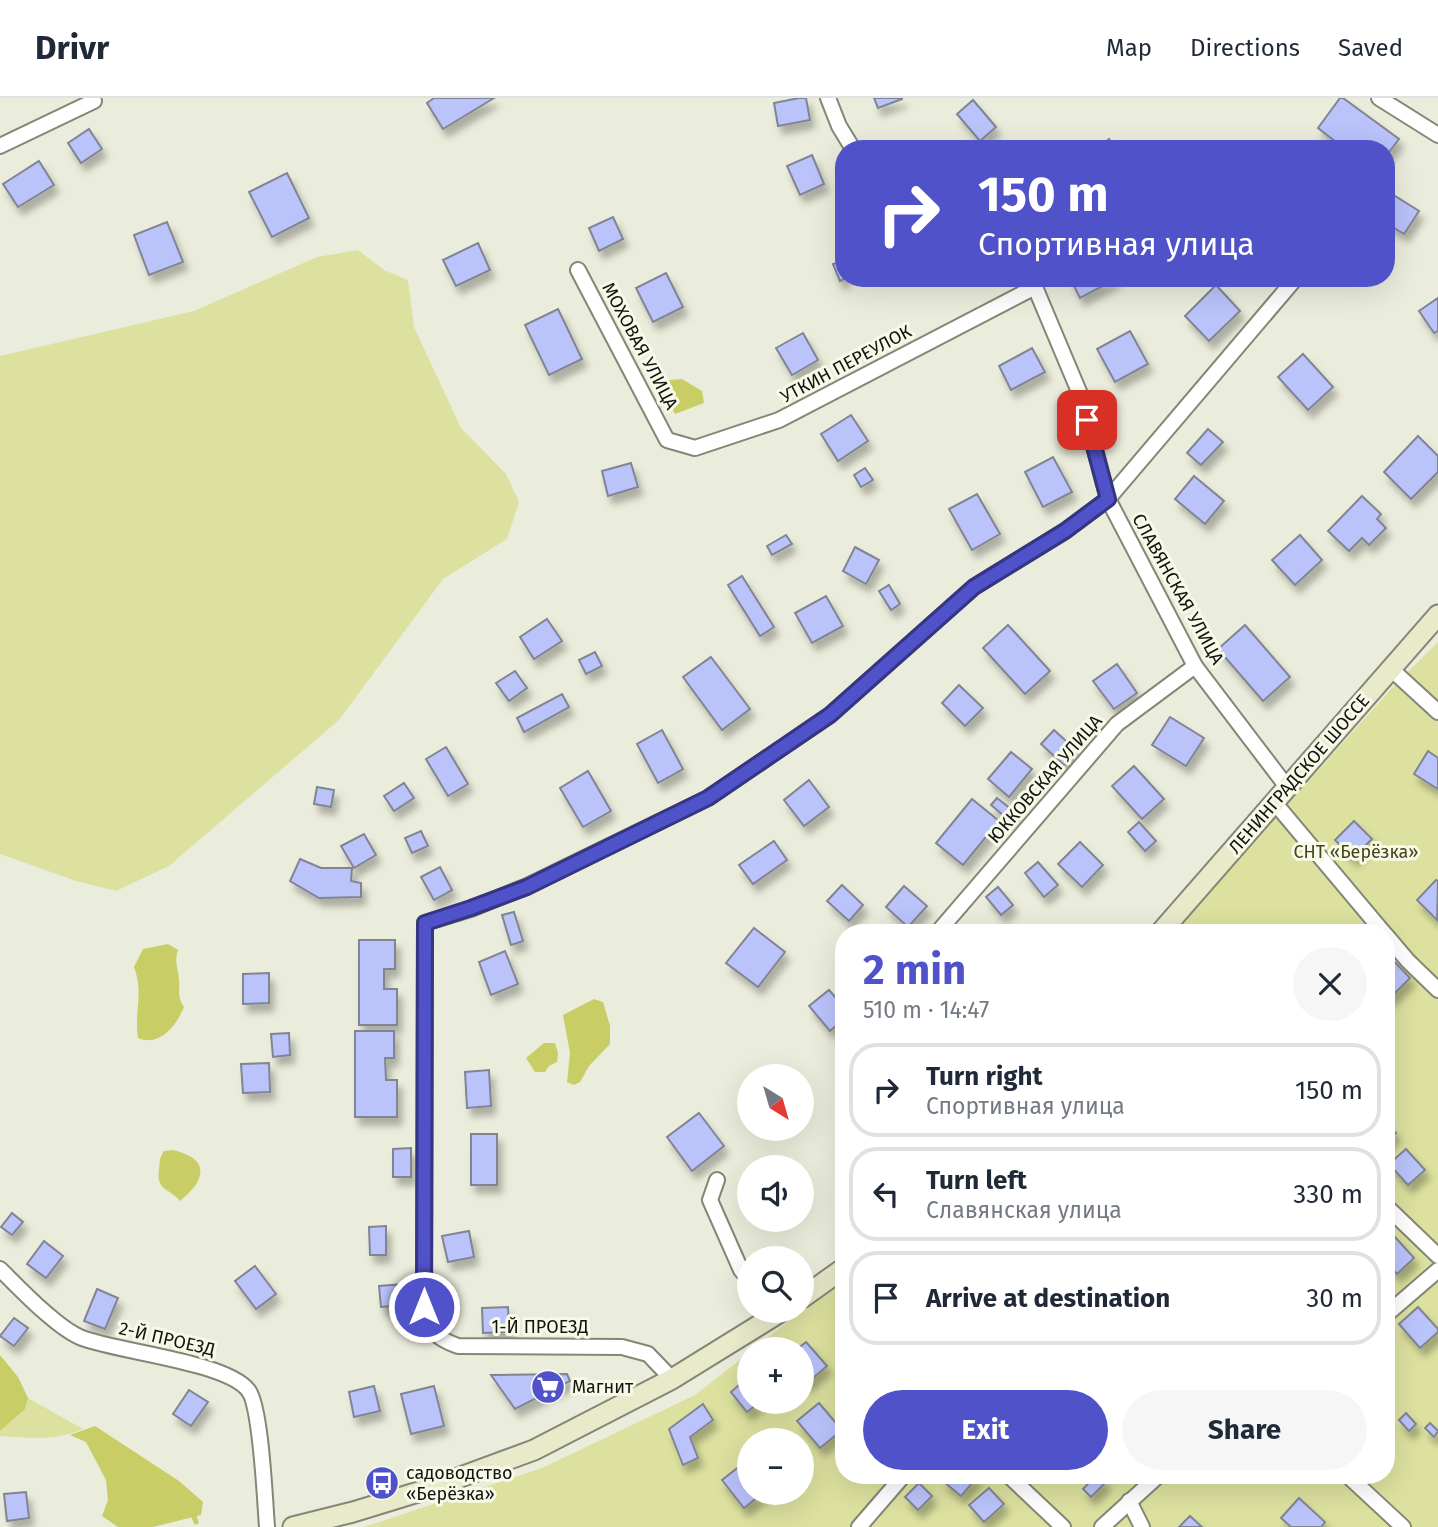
<!DOCTYPE html>
<html lang="en">
<head>
<meta charset="utf-8">
<style>
	:root { --surface:#fff; --page:#f6f6f7; --text:#1f2937; --muted:#747a83; --line:#e0e1e3; --accent:#5052c9 }
	body { margin:0; font-family:"Fira Sans",sans-serif; background:var(--page); color:var(--text); height:100vh; display:flex; flex-direction:column; font-size:26px; white-space:nowrap }
	* { box-sizing:border-box; margin:0 }
	p { font-size:23px; color:var(--muted) }
	.icon { flex:none; width:38px; height:38px; fill:none; stroke:currentColor; stroke-width:2; stroke-linecap:round; stroke-linejoin:round }
	.map { position:relative; flex:1; overflow:hidden }
	.details { position:absolute; left:835px; top:826px; width:560px; height:560px; display:flex; flex-direction:column; background:var(--surface); border-radius:28px; box-shadow:0 7px 28px #0002 }
	.details>* { flex:none }
	.top-card { position:absolute; left:835px; top:42px; width:560px; height:147px; border-radius:28px; box-shadow:0 7px 28px #0002; background:#5052c9; color:#fff; overflow:hidden }
	.needle { width:46px; rotate:143deg }
	.tools { position:absolute; left:737px; top:966px; display:grid; gap:14px }
	.tools a { display:grid; place-items:center; width:77px; height:77px; border-radius:50%; background:var(--surface); box-shadow:0 7px 28px #0002; font-size:35px }
	.pin { position:absolute; display:grid; place-items:center; width:60px; height:60px; color:#fff; margin:-30px; border-radius:14px; box-shadow:0 4px 10px #0006 }
	.me { position:absolute; width:77px; margin:-38px; rotate:0deg; stroke-linejoin:round; filter:drop-shadow(0 0 5px #0008) }
	.turn { display:flex; align-items:center; gap:24px; height:147px; padding:0 28px; font-size:32px }
	.turn .icon { width:91px; height:91px; stroke-width:2.5 }
	.turn b { display:block; font-size:49px; line-height:60px }
	.round { display:grid; place-items:center; flex:none; width:74px; height:74px; border-radius:37px; background:var(--page) }
	.summary { display:flex; align-items:center; justify-content:space-between; height:119px; padding:0 28px }
	h1 { font-size:42px; font-weight:700; line-height:52px; color:var(--accent) }
	.primary-button { display:flex; gap:14px; margin-top:auto; padding:14px 28px }
	.primary-button a { flex:1; height:80px; border-radius:42px; background:var(--accent); color:#fff; font-size:28px; font-weight:700; line-height:80px; text-align:center }
	.primary-button a+a { background:var(--page); color:var(--text) }
	ul { padding:0; list-style:none }
	li { display:flex; align-items:center; gap:21px; height:94px; margin:0 14px 10px; padding:0 14px; border:4px solid var(--line); border-radius:28px }
	li div { flex:1 }
	li b { display:block; font-size:26px }
	li em { font-style:normal }
	header { display:flex; align-items:center; gap:42px; box-sizing:border-box; height:98px; padding:0 35px; background:var(--surface); border-bottom:2px solid var(--line) }
	header strong { font-size:33px }
	nav { display:flex; gap:38px; margin-inline-start:auto; font-size:24px }
	.map>svg:first-child { display:block }
	.green { fill:#dce19f; fill-rule:evenodd }
	.water { fill:#c8cd66 }
	.lines { fill:none; stroke-linecap:round; stroke-linejoin:round }
	.stream { stroke:#c8cd66; stroke-width:5 }
	.building { fill:#bac3fa; stroke:#818493; stroke-width:2; filter:url(#shadow) }
	.minor-casing { stroke:#848676; stroke-width:18 }
	.secondary-casing { stroke:#848676; stroke-width:23 }
	.minor { stroke:#fff; stroke-width:14 }
	.secondary { stroke:#e9eaca; stroke-width:19 }
	.route-casing { stroke:#343583; stroke-width:18 }
	.route { stroke:#5052c9; stroke-width:12 }
	.labels { text-anchor:middle; stroke-width:6; stroke-linejoin:round; paint-order:stroke }
	.street-label { font-size:18px; fill:#13140e; stroke:#f8fae9 }
	.park-label { font-size:18px; fill:#43451a; stroke:#f8fae9 }
	.poi-label { font-size:18px; fill:#13140e; stroke:#f8fae9; text-anchor:start }
</style>
</head>
<body>
<header>
<strong>Drivr</strong>
<nav><a>Map</a><a>Directions</a><a>Saved</a></nav>
</header>
<div class="map">
<svg width="1438" height="1429" viewBox="0 0 1438 1429">
	<defs>
		<filter id="shadow"><feDropShadow dx="4.5" dy="8" stdDeviation="3.5" flood-color="#0004"/></filter>
	</defs>
	<rect width="100%" height="100%" fill="#ebeddc"/>
	<!-- green -->
	<g class="green">
		<path d="M358 152 384 172 408 182 414 229 461 330 506 376 519 404 507 441 443 481 339 622 169 768 116 793 76 783 0 756V258L194 213 317 159Z"/>
		<path d="M1438 544V1429H364L542 1370 695 1297 749 1255V1304H802V1251H753L843 1181 844 1377H1386V835H1172L1393 589ZM749 1342H802V1395H749Z"/>
		<path d="M28 1300 83 1331C58 1343 28 1340 0 1338V1333L25 1311Z"/>
	</g>
	<!-- water -->
	<g class="water">
		<path d="M682 281 702 293 704 305 675 316 657 283Z"/>
		<path d="M168 846 178 852C174 864 178 870 179 881 180 893 177 899 184 909 176 928 160 949 138 940 134 914 144 896 134 869L143 851Z"/>
		<path d="M594 901 603 904 610 928V946L589 968 580 984 574 987 567 984 570 955 563 917Z"/>
		<path d="M544 945H555L558 955 557 964 549 968 545 974H535L526 960Z"/>
		<path d="M173 1052C211 1061 206 1082 180 1103 168 1089 156 1093 159 1071 160 1063 159 1060 164 1053Z"/>
		<path d="M0 1257 18 1279 28 1300 25 1311 0 1333Z"/>
		<path d="M95 1328 179 1383 203 1404 201 1417 153 1429H118L102 1418 108 1402 106 1382 86 1344 70 1337Z"/>
	</g>
	<g class="lines">
		<!-- stream -->
		<path class="stream" d="M194 1419 196 1424"/>
	</g>
	<!-- building -->
	<g class="building">
		<path d="M434 0H494L443 31 427 5Z"/>
		<path d="M799 0H806L810 22 778 28 774 5Z"/>
		<path d="M874 0H902V1L878 10Z"/>
		<path d="M1340 0H1343L1399 41 1386 58V51H1345L1318 30Z"/>
		<path d="M973 2 996 29 980 43 957 16Z"/>
		<path d="M89 31 102 51 81 65 68 45Z"/>
		<path d="M1109 41 1117 51H1098Z"/>
		<path d="M812 57 824 86 800 97 787 68Z"/>
		<path d="M39 63 54 87 18 109 3 86Z"/>
		<path d="M287 75 309 120 272 139 249 94Z"/>
		<path d="M1392 96 1419 113 1404 136 1386 125V105Z"/>
		<path d="M613 119 623 141 599 153 589 130Z"/>
		<path d="M167 124 183 164 149 177 134 137Z"/>
		<path d="M478 145 490 172 456 188 443 162Z"/>
		<path d="M844 162V180H846L840 183 833 166Z"/>
		<path d="M666 175 683 209 653 224 636 190Z"/>
		<path d="M1070 180H1115L1116 181 1080 200Z"/>
		<path d="M1216 187 1240 213 1209 243 1185 218Z"/>
		<path d="M1438 200V233L1434 235 1419 213Z"/>
		<path d="M558 211 582 261 549 277 525 227Z"/>
		<path d="M1130 233 1148 266 1115 284 1097 251Z"/>
		<path d="M803 235 818 262 792 277 776 250Z"/>
		<path d="M1032 250 1045 274 1011 292 999 268Z"/>
		<path d="M1303 256 1333 289 1308 312 1278 279Z"/>
		<path d="M851 317 868 343 838 363 821 336Z"/>
		<path d="M1208 331 1223 344 1201 367 1187 355Z"/>
		<path d="M1418 338 1438 358V374L1411 401 1384 374Z"/>
		<path d="M1053 359 1072 394 1043 409 1025 374Z"/>
		<path d="M631 365 638 389 608 398 602 373Z"/>
		<path d="M865 370 873 382 861 389 854 377Z"/>
		<path d="M1194 378 1224 403 1205 426 1175 401Z"/>
		<path d="M977 396 1000 436 972 452 949 411Z"/>
		<path d="M1362 398 1381 416 1377 421 1386 430 1369 447 1362 440 1349 453 1328 433Z"/>
		<path d="M786 437 792 446 772 457 767 448Z"/>
		<path d="M1300 437 1322 462 1295 487 1272 462Z"/>
		<path d="M855 449 879 462 866 486 843 473Z"/>
		<path d="M742 478 774 529 760 538 728 487Z"/>
		<path d="M889 487 900 506 891 512 879 493Z"/>
		<path d="M826 498 843 528 812 545 795 515Z"/>
		<path d="M547 521 562 543 534 561 520 539Z"/>
		<path d="M1008 527 1050 573 1025 596 983 550Z"/>
		<path d="M1245 527 1290 579 1263 603 1218 551Z"/>
		<path d="M595 554 602 568 586 576 579 562Z"/>
		<path d="M711 559 750 611 722 632 683 579Z"/>
		<path d="M1117 566 1137 595 1114 611 1093 583Z"/>
		<path d="M515 573 527 590 509 603 496 585Z"/>
		<path d="M959 587 983 610 965 628 942 605Z"/>
		<path d="M562 596 569 609 524 634 517 620Z"/>
		<path d="M1170 619 1204 640 1186 668 1152 647Z"/>
		<path d="M662 632 683 671 658 685 637 646Z"/>
		<path d="M1054 632 1077 653 1064 667 1041 646Z"/>
		<path d="M446 649 468 686 448 698 426 661Z"/>
		<path d="M1428 653 1438 660V691L1414 676Z"/>
		<path d="M1011 654 1032 671 1009 699 988 681Z"/>
		<path d="M1134 668 1164 701 1142 721 1112 688Z"/>
		<path d="M588 673 611 713 583 729 560 690Z"/>
		<path d="M809 682 829 709 804 728 784 702Z"/>
		<path d="M404 685 414 700 394 713 384 698Z"/>
		<path d="M317 689 334 692 331 709 314 706Z"/>
		<path d="M997 700 1016 715 1010 723 991 707Z"/>
		<path d="M972 701 999 723 963 767 936 745Z"/>
		<path d="M1354 723 1372 741 1353 760 1335 742Z"/>
		<path d="M1139 724 1156 743 1145 753 1128 734Z"/>
		<path d="M421 733 428 748 412 755 405 740Z"/>
		<path d="M364 736 376 757 354 770 341 748Z"/>
		<path d="M774 743 787 762 753 786 739 767Z"/>
		<path d="M1080 744 1103 767 1082 789 1058 766Z"/>
		<path d="M300 761 321 770H352L351 783 361 785V799L319 800 290 783Z"/>
		<path d="M1038 764 1058 787 1044 799 1025 775Z"/>
		<path d="M440 769 452 792 434 802 421 779Z"/>
		<path d="M1436 782 1438 783 1437 822 1417 802Z"/>
		<path d="M842 787 863 807 849 823 827 803Z"/>
		<path d="M904 788 927 808 908 829 886 809Z"/>
		<path d="M998 789 1013 807 1001 817 986 799Z"/>
		<path d="M514 814 523 843 511 847 502 817Z"/>
		<path d="M754 830 785 854 758 889 726 865Z"/>
		<path d="M359 842H395V871H384V891H397V927H359Z"/>
		<path d="M505 853 518 886 491 897 479 864Z"/>
		<path d="M1390 859 1410 880 1390 900 1386 896V864Z"/>
		<path d="M269 875V905L243 906V876Z"/>
		<path d="M829 892 844 909V921L830 933 809 908Z"/>
		<path d="M355 933H394V960H385L386 982H397V1019H355Z"/>
		<path d="M289 935 290 957 273 959 271 936Z"/>
		<path d="M269 965 270 994 243 995 241 966Z"/>
		<path d="M489 972 491 1008 467 1010 465 974Z"/>
		<path d="M699 1015 724 1048 692 1073 667 1039Z"/>
		<path d="M1386 1025 1396 1035 1386 1045Z"/>
		<rect x="471" y="1036" width="26" height="51"/>
		<path d="M411 1050V1079H393V1051Z"/>
		<path d="M1406 1051 1425 1072 1408 1087 1389 1066Z"/>
		<path d="M12 1115 23 1124 12 1137 1 1129Z"/>
		<path d="M386 1128V1157H370L369 1129Z"/>
		<path d="M469 1133 474 1159 448 1164 442 1138Z"/>
		<path d="M1395 1139 1414 1160 1397 1176 1386 1164V1147Z"/>
		<path d="M44 1143 63 1158 46 1180 27 1166Z"/>
		<path d="M255 1168 276 1196 256 1211 235 1183Z"/>
		<path d="M404 1186 405 1207 381 1209 379 1188Z"/>
		<path d="M97 1191 118 1200 105 1231 84 1223Z"/>
		<path d="M508 1209 509 1234 483 1235 482 1210Z"/>
		<path d="M1418 1209 1438 1231V1234L1420 1250 1399 1226Z"/>
		<path d="M14 1220 28 1230 14 1248 0 1238Z"/>
		<path d="M806 1244 827 1268 806 1286 802 1281V1251H797Z"/>
		<path d="M567 1276 570 1283 515 1311 491 1277Z"/>
		<path d="M749 1278V1304H760L747 1314 731 1294Z"/>
		<path d="M374 1288 380 1313 354 1319 349 1294Z"/>
		<path d="M434 1288 444 1328 411 1336 401 1296Z"/>
		<path d="M189 1292 208 1304 191 1328 173 1316Z"/>
		<path d="M819 1305 842 1332 820 1350 797 1323Z"/>
		<path d="M703 1306 713 1322 690 1339 698 1360 683 1367 669 1331Z"/>
		<path d="M1406 1315 1416 1326 1409 1333 1399 1322Z"/>
		<path d="M1430 1325 1438 1333 1434 1339 1425 1330Z"/>
		<path d="M749 1361V1395H763L744 1410 722 1382Z"/>
		<path d="M948 1377H979L961 1398 943 1383Z"/>
		<path d="M1096 1377H1100L1106 1384 1091 1399 1083 1391Z"/>
		<path d="M919 1385 932 1398 918 1412 905 1399Z"/>
		<path d="M989 1390 1004 1406 984 1424 969 1407Z"/>
		<path d="M26 1394 29 1420 7 1423 4 1396Z"/>
		<path d="M1299 1400 1325 1424 1321 1429H1291L1281 1420Z"/>
		<path d="M1190 1418 1202 1429H1179Z"/>
	</g>
	<g class="lines">
		<!-- minor casing -->
		<g class="minor-casing">
			<g id="minor">
				<path d="M828 0 839 28 853 51"/>
				<path d="M1379 0 1438 37"/>
				<path d="M0 48 94 3"/>
				<path d="M578 172 667 342 695 350 779 322 1035 189"/>
				<path d="M1022 180 1035 189 1080 296 1108 401 1195 568 1287 689"/>
				<path d="M1390 570 1438 614"/>
				<path d="M1274 704 1384 835"/>
				<path d="M937 835 1117 626 1195 568"/>
				<path d="M1386 837 1408 863 1438 892"/>
				<path d="M717 1082 710 1102 741 1172 749 1181"/>
				<path d="M1386 1108 1438 1158"/>
				<path d="M0 1171C18 1189 58 1231 82 1240 119 1254 226 1264 248 1292 261 1307 265 1404 267 1429"/>
				<path d="M1386 1217 1438 1172"/>
				<path d="M672 1281 648 1256 622 1249 458 1248C435 1240 430 1233 424 1209L425 825 471 811 527 788 708 700 830 617 974 489 1065 433 1108 401 1296 180"/>
				<path d="M1008 1377 1063 1429"/>
				<path d="M1347 1377 1403 1429"/>
				<path d="M1129 1403 1142 1429"/>
				<path d="M859 1429 904 1377"/>
				<path d="M1102 1429 1159 1377"/>
			</g>
		</g>
		<!-- secondary casing -->
		<g class="secondary-casing">
			<g id="secondary">
				<path d="M1160 835 1438 517"/>
				<path d="M802 1200 844 1170"/>
				<path d="M293 1429 353 1414 428 1391 534 1352 672 1281 782 1213"/>
			</g>
		</g>
		<!-- minor -->
		<use href="#minor" class="minor"/>
		<!-- secondary -->
		<use href="#secondary" class="secondary"/>
	</g>
	<g class="lines">
		<!-- route casing -->
		<g class="route-casing">
			<path id="route" d="M424 1209 425 825 471 810 527 789 708 700 830 617 974 489 1065 433 1108 401 1087 322"/>
		</g>
		<!-- route -->
		<use href="#route" class="route"/>
	</g>
	<!-- icons -->
	<defs>
		<g id="supermarket-disc" transform="scale(1.75)"><circle r="9.5" fill="#5052c9" stroke="#f8fae9"/><path d="M-6-5.5h2.5l.6 2H6L4.5 2H-2.5L-4.4-4H-6ZM-1.5 3.2a1.3 1.3 0 1 0 .1 0ZM3 3.2a1.3 1.3 0 1 0 .1 0Z" fill="#fff"/></g>
		<g id="bus-disc" transform="scale(1.75)"><circle r="9.5" fill="#5052c9" stroke="#f8fae9"/><path d="M-5-6H5V4H4V6H2V4H-2V6H-4V4H-5ZM-3.5-4V0h7V-4ZM-3.5 1.2v1.5H-2V1.2ZM2 1.2v1.5H3.5V1.2Z" fill="#fff"/></g>
	</defs>
	<g fill-rule="evenodd">
		<use href="#supermarket-disc" x="548" y="1289"/>
		<use href="#bus-disc" x="382" y="1385"/>
	</g>
	<g class="labels">
		<!-- street labels -->
		<g class="street-label">
			<text transform="translate(640 248) rotate(62)" y="6">МОХОВАЯ УЛИЦА</text>
			<text transform="translate(846 266) rotate(-28)" y="6">УТКИН ПЕРЕУЛОК</text>
			<text transform="translate(1178 491) rotate(61)" y="6">СЛАВЯНСКАЯ УЛИЦА</text>
			<text transform="translate(1299 676) rotate(-49)" y="6">ЛЕНИНГРАДСКОЕ ШОССЕ</text>
			<text transform="translate(1045 681) rotate(-49)" y="6">ЮККОВСКАЯ УЛИЦА</text>
			<text x="540" y="1235">1-Й ПРОЕЗД</text>
			<text transform="translate(167 1241) rotate(13)" y="6">2-Й ПРОЕЗД</text>
		</g>
		<!-- park labels -->
		<g class="park-label">
			<text x="1356" y="760">СНТ «Берёзка»</text>
		</g>
		<!-- poi labels -->
		<g class="poi-label">
			<text x="572" y="1295">Магнит</text>
			<text x="406" y="1381">садоводство<tspan x="406" dy="21">«Берёзка»</tspan></text>
		</g>
	</g>
</svg>
<div class="tools">
<a><svg class="needle" viewBox="-14 -14 28 28"><path d="M0-13l5 13h-10z" fill="#e53935"/><path d="M0 13l5-13h-10z" fill="#747a83"/></svg></a>
<a><svg class="icon" aria-label="sound" viewBox="0 0 24 24"><path d="M4 9h4l5-4v14l-5-4H4zM17 9q2 3 0 6"/></svg></a>
<a><svg class="icon" aria-label="search" viewBox="0 0 24 24"><circle cx="10" cy="10" r="6"/><path d="M15 15l6 6"/></svg></a>
<a>+</a>
<a>−</a>
</div>
<div class="pin" style="left:1087px;top:322px;background:#d93025"><svg class="icon" aria-label="arrive" viewBox="0 0 24 24"><path d="M6 21V4h12l-3 4 3 4H6"/></svg></div>
<svg class="me" style="left:424px;top:1209px" viewBox="-20 -20 40 40"><circle r="17" fill="#5052c9" stroke="#fff" stroke-width="3"/><path d="M0-11L8 9 0 5-8 9z" fill="#fff"/></svg>
<div class="top-card">
<div class="turn"><svg class="icon" aria-label="right" viewBox="0 0 24 24"><path d="M7 20v-9h11M14 6l5 5-5 5"/></svg><div><b>150 m</b>Спортивная улица</div></div>
</div>
<section class="details">
<div class="summary"><div><h1>2 min</h1><p>510 m · 14:47</p></div><a class="round"><svg class="icon" aria-label="close" viewBox="0 0 24 24"><path d="M6 6l12 12M18 6L6 18"/></svg></a></div>
<ul>
<li><svg class="icon" aria-label="right" viewBox="0 0 24 24"><path d="M7 20v-9h11M14 6l5 5-5 5"/></svg><div><b>Turn right</b><p>Спортивная улица</p></div><em>150 m</em></li>
<li><svg class="icon" aria-label="left" viewBox="0 0 24 24"><path d="M17 20v-9H6M10 6l-5 5 5 5"/></svg><div><b>Turn left</b><p>Славянская улица</p></div><em>330 m</em></li>
<li><svg class="icon" aria-label="arrive" viewBox="0 0 24 24"><path d="M6 21V4h12l-3 4 3 4H6"/></svg><div><b>Arrive at destination</b></div><em>30 m</em></li>
</ul>
<div class="primary-button"><a>Exit</a><a>Share</a></div>
</section>
</div>
</body>
</html>
